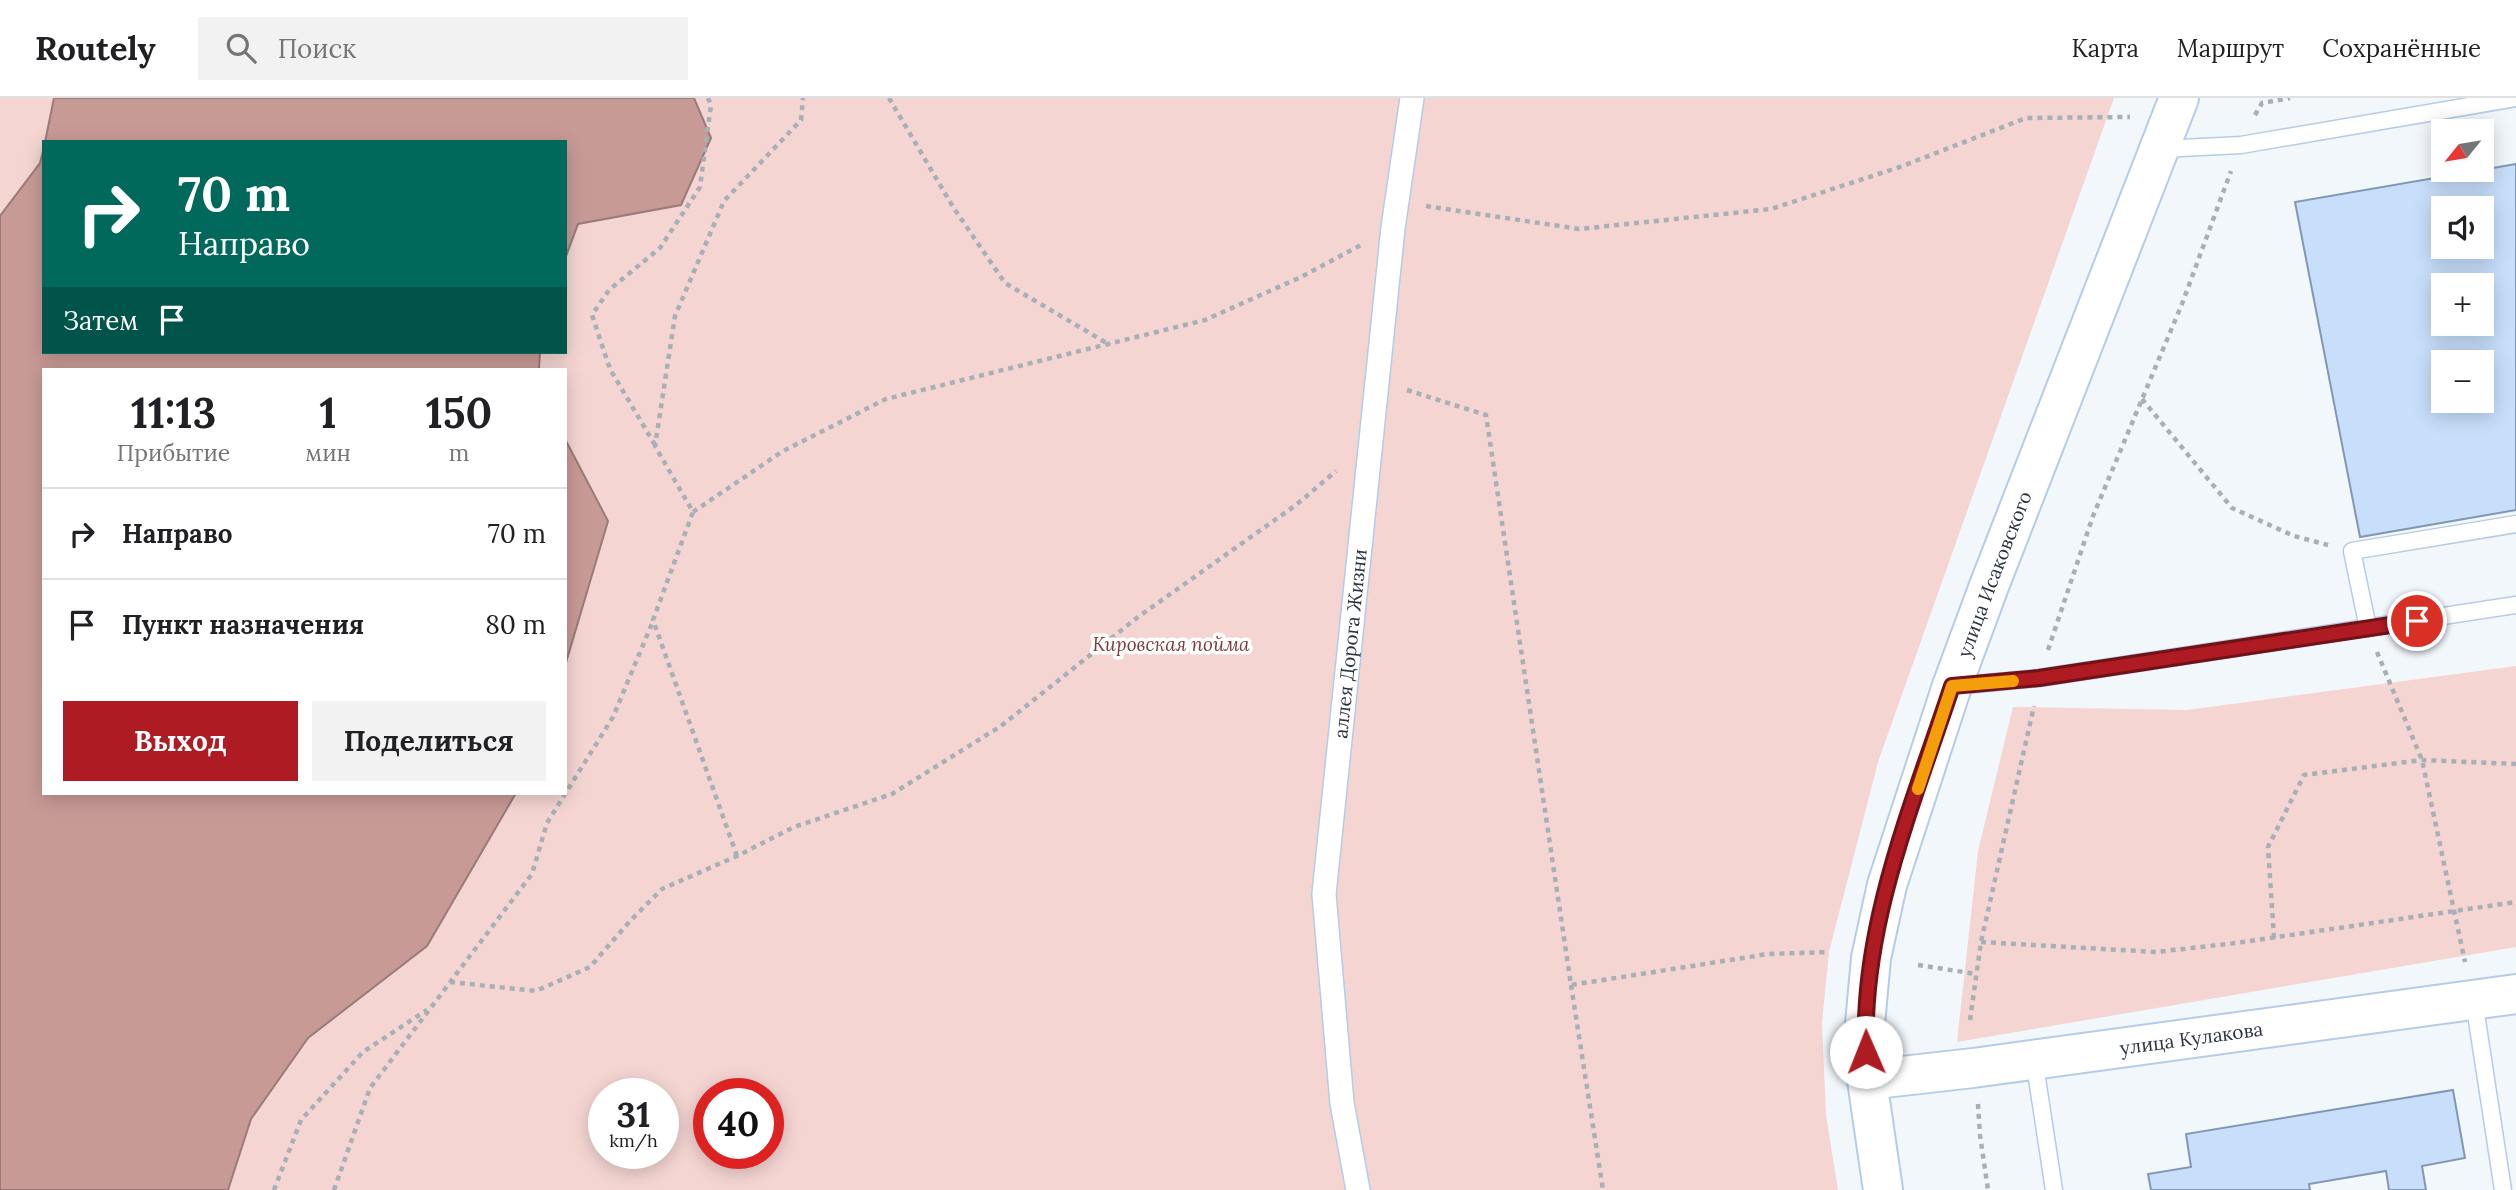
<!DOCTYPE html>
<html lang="ru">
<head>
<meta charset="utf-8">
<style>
	:root { --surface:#fff; --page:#f2f2f2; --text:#202124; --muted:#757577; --line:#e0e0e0; --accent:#ae1b23 }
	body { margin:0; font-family:Lora,serif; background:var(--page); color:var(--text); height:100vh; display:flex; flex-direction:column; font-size:26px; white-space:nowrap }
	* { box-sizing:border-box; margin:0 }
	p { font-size:23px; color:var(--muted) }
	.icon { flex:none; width:38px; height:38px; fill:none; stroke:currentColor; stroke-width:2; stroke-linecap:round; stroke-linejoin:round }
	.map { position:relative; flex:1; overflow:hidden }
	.side { position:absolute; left:42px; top:270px; width:525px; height:427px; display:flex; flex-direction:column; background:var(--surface); border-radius:0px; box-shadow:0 4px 18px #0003 }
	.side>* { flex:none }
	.guide { position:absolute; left:42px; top:42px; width:525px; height:214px; border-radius:0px; box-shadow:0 4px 18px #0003; background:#00695c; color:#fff; overflow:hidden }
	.needle { width:46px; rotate:240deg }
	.controls { position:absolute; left:2431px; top:21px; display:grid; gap:14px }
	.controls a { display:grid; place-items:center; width:63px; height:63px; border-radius:0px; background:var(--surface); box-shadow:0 4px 18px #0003; font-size:35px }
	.speed { position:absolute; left:588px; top:980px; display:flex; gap:14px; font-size:35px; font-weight:700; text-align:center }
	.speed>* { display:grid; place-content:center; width:91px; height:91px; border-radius:50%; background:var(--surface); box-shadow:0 4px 18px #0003; line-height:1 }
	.speed small { font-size:18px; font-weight:400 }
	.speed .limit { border:10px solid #d22; background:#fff; color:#111 }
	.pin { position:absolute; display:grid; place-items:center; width:60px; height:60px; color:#fff; margin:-30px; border:4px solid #fff; border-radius:50%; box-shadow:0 2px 7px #0007 }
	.me { position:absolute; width:77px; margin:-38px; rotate:359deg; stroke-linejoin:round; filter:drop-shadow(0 0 5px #0008) }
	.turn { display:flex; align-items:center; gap:24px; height:147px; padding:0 21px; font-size:32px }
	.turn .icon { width:91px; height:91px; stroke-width:2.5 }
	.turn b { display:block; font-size:49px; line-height:60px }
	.then { display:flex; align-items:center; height:66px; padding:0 21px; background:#0003; gap:14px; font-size:26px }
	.eta { display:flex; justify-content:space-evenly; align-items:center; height:119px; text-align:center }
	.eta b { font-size:42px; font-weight:800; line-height:49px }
	.button { display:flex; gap:14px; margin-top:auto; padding:14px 21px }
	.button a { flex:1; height:80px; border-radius:0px; background:var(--accent); color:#fff; font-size:28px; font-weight:800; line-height:80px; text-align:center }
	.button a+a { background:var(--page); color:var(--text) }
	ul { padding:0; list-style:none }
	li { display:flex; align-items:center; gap:21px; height:91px; padding:0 21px; border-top:2px solid var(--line) }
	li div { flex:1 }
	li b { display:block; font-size:26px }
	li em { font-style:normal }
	header { display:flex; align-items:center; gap:42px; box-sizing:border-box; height:98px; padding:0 35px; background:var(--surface); border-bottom:2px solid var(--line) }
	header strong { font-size:33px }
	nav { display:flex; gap:38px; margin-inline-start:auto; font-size:24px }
	.search { width:490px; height:63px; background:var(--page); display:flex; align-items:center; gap:18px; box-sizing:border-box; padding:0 24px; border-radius:0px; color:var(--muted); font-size:26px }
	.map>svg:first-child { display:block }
	.green { fill:#f4d5d2; fill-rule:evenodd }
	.water { fill:#c89a96; stroke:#997b7c; stroke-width:2 }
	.building { fill:#c7dffb; stroke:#8298b2; stroke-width:2; fill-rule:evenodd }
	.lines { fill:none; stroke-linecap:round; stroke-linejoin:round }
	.service-casing { stroke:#b4cce7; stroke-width:19 }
	.pedestrian-casing { stroke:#b4cce7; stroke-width:26 }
	.tertiary-casing { stroke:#b4cce7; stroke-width:42 }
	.path { stroke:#a8afb6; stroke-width:4.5; stroke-dasharray:5 5; stroke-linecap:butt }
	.service { stroke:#fff; stroke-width:16 }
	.pedestrian { stroke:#fff; stroke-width:23 }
	.tertiary { stroke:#fff; stroke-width:38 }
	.route-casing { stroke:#711217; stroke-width:18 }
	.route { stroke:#ae1b23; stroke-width:12 }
	.slow { stroke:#f59e0b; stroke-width:12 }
	.labels { text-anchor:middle; stroke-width:7; stroke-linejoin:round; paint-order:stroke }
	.street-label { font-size:19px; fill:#2b343f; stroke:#fff }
	.park-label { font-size:19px; font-style:italic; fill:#7b3e3a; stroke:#fff }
</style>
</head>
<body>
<header>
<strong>Routely</strong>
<div class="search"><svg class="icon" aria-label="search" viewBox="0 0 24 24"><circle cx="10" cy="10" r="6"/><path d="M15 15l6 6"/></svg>Поиск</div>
<nav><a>Карта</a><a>Маршрут</a><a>Сохранённые</a></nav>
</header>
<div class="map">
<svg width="2516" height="1092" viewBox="0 0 2516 1092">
	<rect width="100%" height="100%" fill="#f2f7fc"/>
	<!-- green -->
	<g class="green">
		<path d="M0 0H54L40 65 0 118Z"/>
		<path d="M694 0H2114L1878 664 1829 854 1822 924 1826 1017 1838 1092H228L251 1021 308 940 427 848 516 695H565V568L608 423 565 341V271H539L540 254H565V161L578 126 681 107 711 40ZM604 996H663V1055H604ZM709 996H768V1055H709Z"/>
		<path d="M2516 568V849L1957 944 1978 753 2013 609 2187 612Z"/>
	</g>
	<!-- water -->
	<g class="water">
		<path d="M54 0H694L711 40 681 107 578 126 565 161V44H45Z"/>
		<path d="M44 49V254H540L539 271H44V695H516L427 848 308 940 251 1021 228 1092H0V118L40 65Z"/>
		<path d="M565 341 608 423 565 568Z"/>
	</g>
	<!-- building -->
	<g class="building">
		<path d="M2516 66V412L2360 439 2295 104ZM2443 110H2482V149H2443ZM2443 187H2482V226H2443ZM2443 264H2482V303H2443Z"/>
		<path d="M2453 992 2465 1060 2422 1068 2426 1092H2389L2386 1073 2309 1086 2310 1092H2151L2148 1076 2191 1069 2186 1036Z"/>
	</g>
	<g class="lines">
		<!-- service casing -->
		<g class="service-casing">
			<g id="service">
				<path d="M2161 51 2241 47 2516 0"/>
				<path d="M2368 530 2352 453 2516 426"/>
				<path d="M1954 588 2039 580 2516 507"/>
				<path d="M2474 903 2503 1092"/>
				<path d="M2034 961 2054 1092"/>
			</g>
		</g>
		<!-- pedestrian casing -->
		<g class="pedestrian-casing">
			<g id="pedestrian">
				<path id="s1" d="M1358 1092 1342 1005 1324 796 1393 130 1412 0"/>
			</g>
		</g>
		<!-- tertiary casing -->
		<g class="tertiary-casing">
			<g id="tertiary">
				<path id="s2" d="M1867 982 1973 970 2516 896"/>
				<path id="s3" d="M1883 1092 1867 982 1865 926 1871 860 1887 787 1952 588 1989 488 2179 0"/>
			</g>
		</g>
		<!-- path -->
		<g class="path">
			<path d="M889 0 953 109 1005 185 1110 247"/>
			<path d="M2255 17 2262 5 2290 0"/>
			<path d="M1426 108 1579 131 1771 111 1900 69 2026 20 2130 19"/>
			<path d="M1407 292 1486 317 1571 887 1768 856 1829 854"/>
			<path d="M2142 301 2232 410 2294 438 2328 447"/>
			<path d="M655 347 610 271 592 217 609 192 660 150 700 89 711 7 708 0"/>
			<path d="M693 414 783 353 886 301 1205 222 1301 179 1361 147"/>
			<path d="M2048 552 2093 418 2182 206 2231 73"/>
			<path d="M2377 554 2422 662 2465 864"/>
			<path d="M737 758 653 522 693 414 655 348 675 218 724 103 801 22 803 0"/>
			<path d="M2274 840 2268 749 2304 677 2422 662 2516 666"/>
			<path d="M1981 844 2156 854 2236 845 2516 804"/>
			<path d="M1918 867 1976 876"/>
			<path d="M450 884 536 893 590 869 630 823 662 791 737 758 794 729 892 696 1001 628 1138 519 1296 407 1336 373"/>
			<path d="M1571 887 1603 1092"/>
			<path d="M1970 922 1981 844 2034 608"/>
			<path d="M1978 1006 1980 1037 1988 1092"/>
			<path d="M274 1092 301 1022 363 954 427 912"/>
			<path d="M334 1092 370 990 532 776 547 725 613 619 653 523"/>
		</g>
		<!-- service -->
		<use href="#service" class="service"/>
		<!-- pedestrian -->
		<use href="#pedestrian" class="pedestrian"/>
		<!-- tertiary -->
		<use href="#tertiary" class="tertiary"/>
	</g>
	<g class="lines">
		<!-- route casing -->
		<g class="route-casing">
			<path id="route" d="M1866 954C1861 827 1913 706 1952 588L2039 580 2417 523"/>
		</g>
		<!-- route -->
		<use href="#route" class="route"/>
		<!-- slow -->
		<path class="slow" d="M1918 691 1952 588 2013 583"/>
	</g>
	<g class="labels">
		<!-- street labels -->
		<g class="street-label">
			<text dy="7" stroke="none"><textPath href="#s3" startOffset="637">улица Исаковского</textPath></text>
			<text dy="7" stroke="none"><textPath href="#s1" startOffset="550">аллея Дорога Жизни</textPath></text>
			<text dy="7" stroke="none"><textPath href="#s2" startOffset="327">улица Кулакова</textPath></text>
		</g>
		<!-- park labels -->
		<g class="park-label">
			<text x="1171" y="553">Кировская пойма</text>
		</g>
	</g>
</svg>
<div class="controls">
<a><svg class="needle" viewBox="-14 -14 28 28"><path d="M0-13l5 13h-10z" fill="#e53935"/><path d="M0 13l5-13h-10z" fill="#757577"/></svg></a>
<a><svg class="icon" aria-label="sound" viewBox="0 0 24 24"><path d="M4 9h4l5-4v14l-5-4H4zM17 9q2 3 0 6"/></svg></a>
<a>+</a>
<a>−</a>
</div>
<div class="speed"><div>31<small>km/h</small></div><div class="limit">40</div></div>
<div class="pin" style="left:2417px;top:523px;background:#d93025"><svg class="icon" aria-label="arrive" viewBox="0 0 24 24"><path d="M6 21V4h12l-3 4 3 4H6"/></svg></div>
<svg class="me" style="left:1866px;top:954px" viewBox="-20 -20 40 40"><circle r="19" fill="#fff"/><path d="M0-13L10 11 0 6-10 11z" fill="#ae1b23"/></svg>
<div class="guide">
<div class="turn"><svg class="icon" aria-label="right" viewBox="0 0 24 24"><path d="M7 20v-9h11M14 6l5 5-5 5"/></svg><div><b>70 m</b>Направо</div></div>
<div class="then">Затем<svg class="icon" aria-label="arrive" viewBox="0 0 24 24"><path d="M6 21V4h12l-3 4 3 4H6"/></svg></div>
</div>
<section class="side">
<div class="eta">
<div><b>11:13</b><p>Прибытие</p></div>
<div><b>1</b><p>мин</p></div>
<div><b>150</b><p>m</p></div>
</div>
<ul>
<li><svg class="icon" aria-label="right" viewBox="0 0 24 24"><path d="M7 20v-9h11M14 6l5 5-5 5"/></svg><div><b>Направо</b></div><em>70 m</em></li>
<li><svg class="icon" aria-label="arrive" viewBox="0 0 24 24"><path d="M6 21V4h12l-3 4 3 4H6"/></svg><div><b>Пункт назначения</b></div><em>80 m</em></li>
</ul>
<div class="button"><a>Выход</a><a>Поделиться</a></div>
</section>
</div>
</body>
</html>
